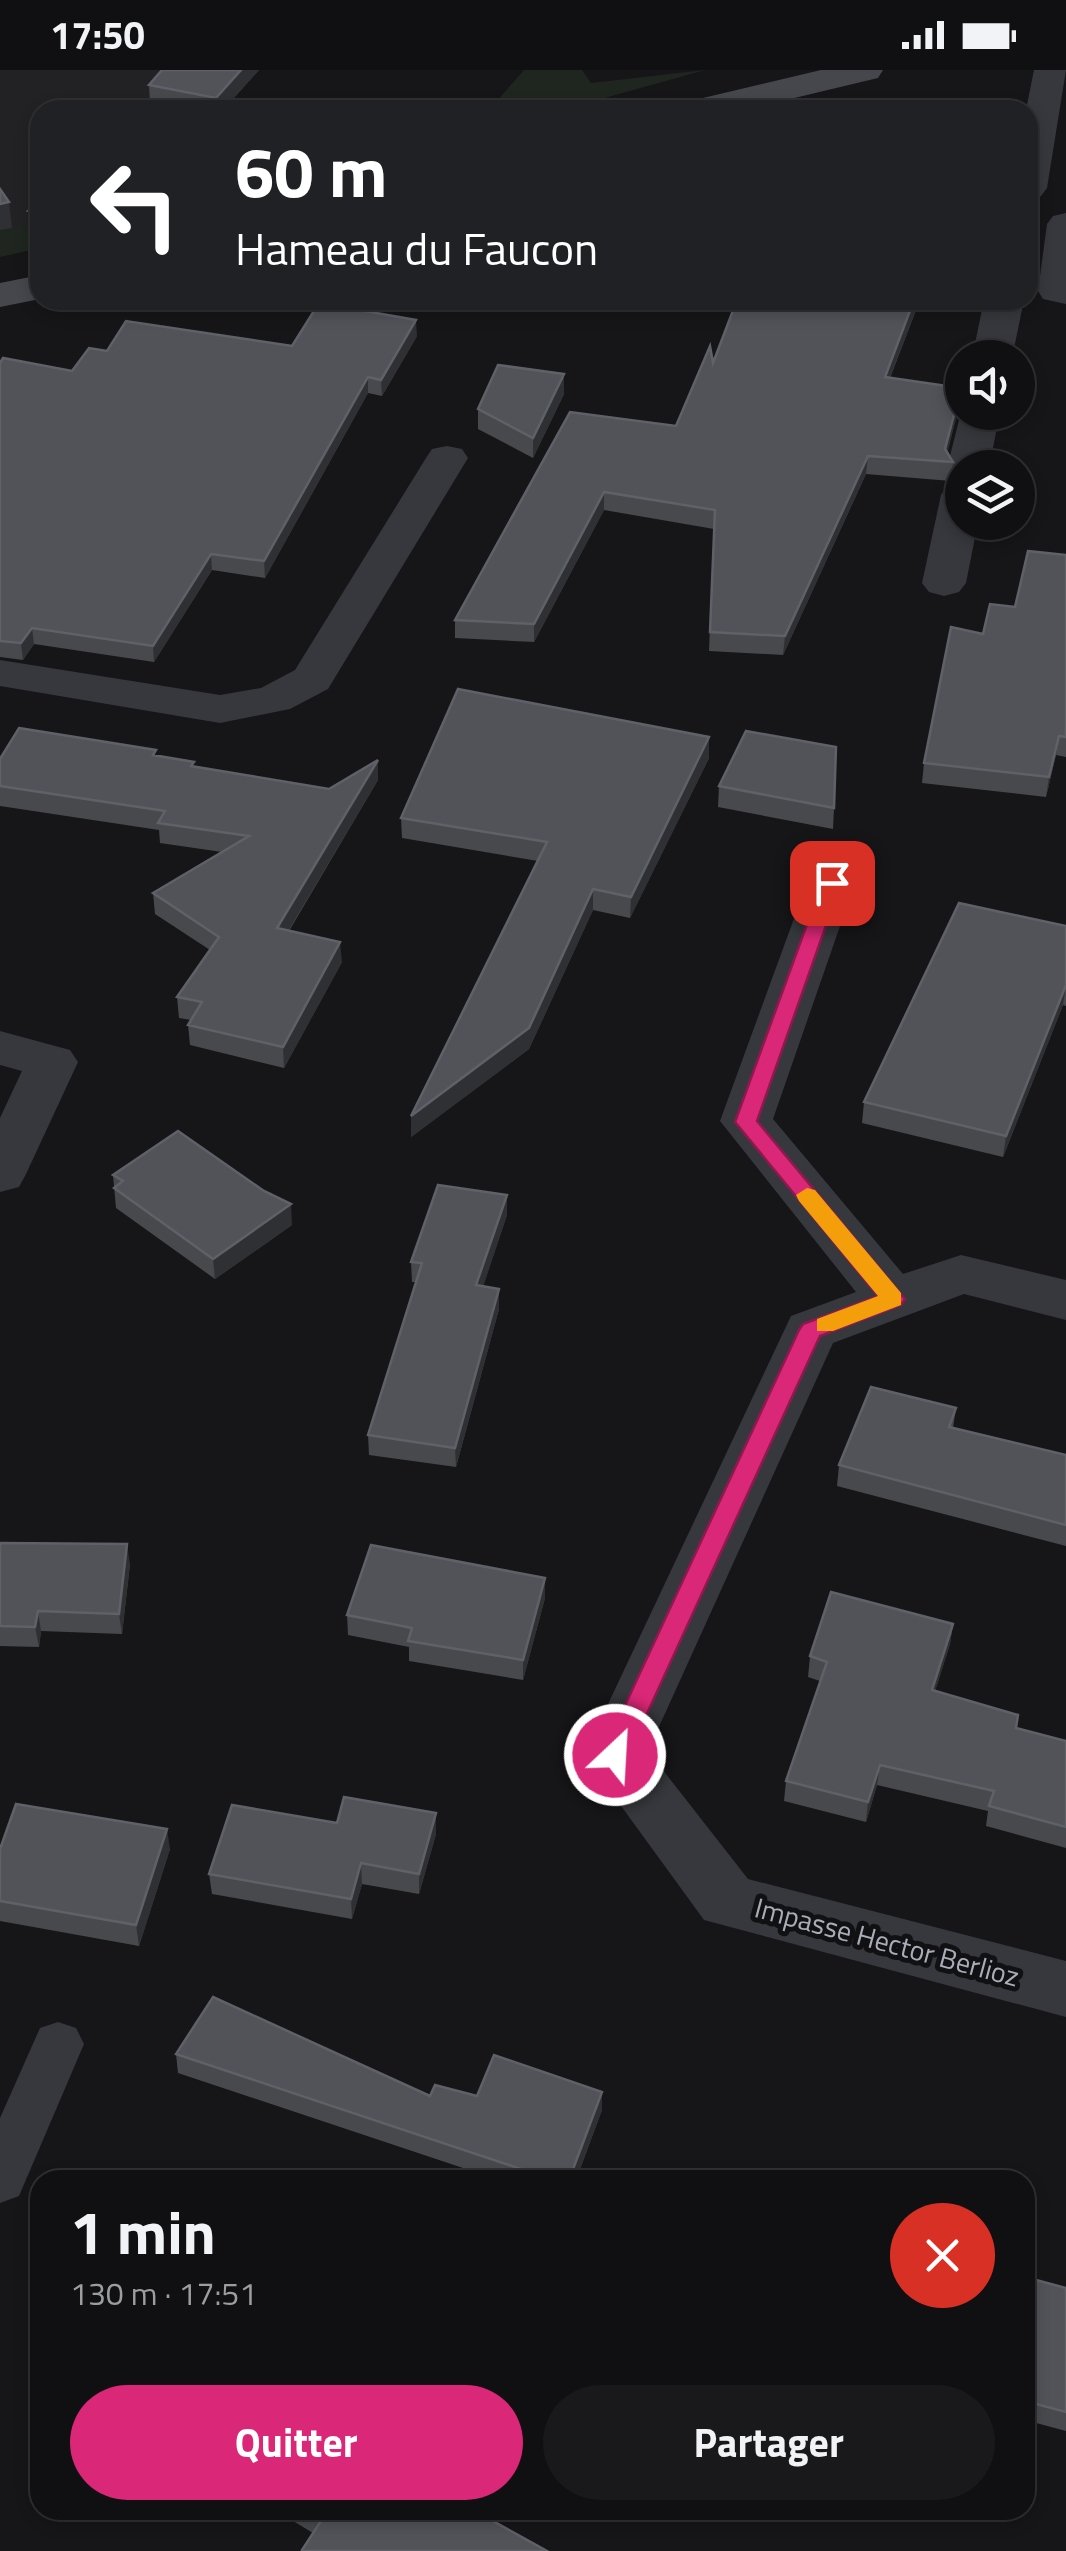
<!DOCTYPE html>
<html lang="fr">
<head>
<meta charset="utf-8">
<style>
	:root { --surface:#101012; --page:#19191b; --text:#f1f3f6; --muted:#9c9d9f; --line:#303032; --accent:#db2777 }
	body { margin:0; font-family:"Titillium Web",sans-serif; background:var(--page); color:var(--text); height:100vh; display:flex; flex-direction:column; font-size:38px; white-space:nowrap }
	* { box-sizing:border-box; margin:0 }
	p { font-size:32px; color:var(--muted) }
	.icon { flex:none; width:55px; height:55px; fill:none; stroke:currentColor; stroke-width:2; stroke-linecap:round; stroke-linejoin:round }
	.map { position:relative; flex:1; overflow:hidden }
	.side { position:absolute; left:30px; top:2100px; width:1005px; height:350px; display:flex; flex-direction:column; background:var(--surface); border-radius:30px; box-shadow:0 5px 15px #0003,0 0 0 2px var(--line) }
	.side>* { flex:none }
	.guide { position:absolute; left:30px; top:30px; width:1008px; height:210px; border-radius:30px; box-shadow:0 5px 15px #0003,0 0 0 2px var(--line); background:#202124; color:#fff; overflow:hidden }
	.fabs { position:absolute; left:945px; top:270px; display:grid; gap:20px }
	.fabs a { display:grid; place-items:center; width:90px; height:90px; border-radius:50%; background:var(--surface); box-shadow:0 5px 15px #0003,0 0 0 2px var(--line); font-size:50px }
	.pin { position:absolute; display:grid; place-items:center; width:85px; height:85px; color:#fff; margin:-42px; border-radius:20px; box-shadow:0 5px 15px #0006 }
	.me { position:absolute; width:110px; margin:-55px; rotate:25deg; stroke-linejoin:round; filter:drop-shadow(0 0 8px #0008) }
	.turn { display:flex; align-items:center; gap:35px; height:210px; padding:0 40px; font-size:45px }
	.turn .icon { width:130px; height:130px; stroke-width:2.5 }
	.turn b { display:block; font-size:70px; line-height:85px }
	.round { display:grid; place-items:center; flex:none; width:105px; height:105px; border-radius:52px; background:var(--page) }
	.headline { display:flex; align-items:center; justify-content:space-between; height:170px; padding:0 40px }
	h1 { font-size:60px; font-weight:700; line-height:75px }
	.primary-button { display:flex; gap:20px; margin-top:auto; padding:20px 40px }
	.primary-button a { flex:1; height:115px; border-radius:60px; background:var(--accent); color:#fff; font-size:40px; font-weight:700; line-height:115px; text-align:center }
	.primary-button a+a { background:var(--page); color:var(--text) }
	.status { display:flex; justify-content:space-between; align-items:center; height:70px; padding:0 50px; background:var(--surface); direction:ltr }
	.status svg { height:28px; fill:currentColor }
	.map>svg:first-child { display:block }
	.built { fill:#222225 }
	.green { fill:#1e261f }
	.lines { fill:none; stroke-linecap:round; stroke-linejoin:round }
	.lane { fill:#37383d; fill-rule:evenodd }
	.street { fill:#37383d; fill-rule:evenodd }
	.secondary { fill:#45474d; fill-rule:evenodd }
	.wall { fill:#47494d }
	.shaded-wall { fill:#2f3033 }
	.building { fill:#525359; stroke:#5f6168; stroke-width:2.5 }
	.route { fill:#db2777; stroke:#8e194d; stroke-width:2.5 }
	.slow { fill:#f59e0b }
	.labels { text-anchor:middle; stroke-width:10; stroke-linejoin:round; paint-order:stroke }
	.street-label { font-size:28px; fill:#a8adb8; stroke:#111113 }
</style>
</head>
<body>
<div class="status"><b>17:50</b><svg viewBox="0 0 49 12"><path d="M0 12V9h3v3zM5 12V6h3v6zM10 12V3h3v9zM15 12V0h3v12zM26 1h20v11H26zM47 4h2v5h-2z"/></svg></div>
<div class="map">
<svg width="1066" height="2481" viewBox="0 0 1066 2481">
	<rect width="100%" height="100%" fill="#161618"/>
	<!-- built -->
	<path class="built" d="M0 0H259L223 40H40V174L0 183Z"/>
	<!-- green -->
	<g class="green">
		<path d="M524 0H582L591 13 705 0 562 40H489Z"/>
		<path d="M40 152V178L0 187V160Z"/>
	</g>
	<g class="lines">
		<!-- lane -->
		<path class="lane" d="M58 1952 76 1958 84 1974 19 2126 0 2133V2048L40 1958Z"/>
		<!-- street -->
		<g class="street">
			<path d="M1034 0H1066L1047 118 1041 126 1028 129 1026 40Z"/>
			<path d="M1066 143V234L1043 229 1038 221 1047 154 1053 146Z"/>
			<path d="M984 230H1024L1012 288H972Z"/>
			<path d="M962 338V342H1000L989 398H962V409L953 407 947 398Z"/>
			<path d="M447 376 462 379 468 388 328 619 290 639 220 653 0 616V590L220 625 261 618 295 600 426 388 432 379Z"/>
			<path d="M962 412V452H978L966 513 959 522 944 526 929 522 922 513 941 425 947 416Z"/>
			<path d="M831 798 848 802 855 813 773 1049 903 1204 961 1185 1066 1210V1250L964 1224 833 1273 648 1681 748 1809 1066 1891V1947L704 1850 584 1685 791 1246 856 1222 720 1051 807 813 814 802Z"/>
			<path d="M0 961 70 980 78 992 26 1104 19 1117 0 1122V1048L22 1001 0 995Z"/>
		</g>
		<!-- secondary -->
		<g class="secondary">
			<path d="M821 0H883L878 8 744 40H681L686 32Z"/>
			<path d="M40 205V229L0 237V213Z"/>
		</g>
	</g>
	<!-- wall -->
	<g class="wall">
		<path d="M259 0 223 40H181L150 34 149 15Z"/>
		<path d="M918 235 890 308 961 318 959 337 947 382 953 392 951 411 866 404 783 585 709 581 714 459 604 440 534 572 455 568V550L676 356 713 293Z"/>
		<path d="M417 266 382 326 368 323 265 508 212 500 154 592 34 574 23 590 0 587V293L72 301 107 281 292 276Z"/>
		<path d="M564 304V324L533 388 478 359V339Z"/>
		<path d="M1066 485V687L1056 685 1046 727 922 713 924 693 983 564 1015 537Z"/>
		<path d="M156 686 194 697 329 719 378 690V710L289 861 342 892 284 998 190 975 188 955 191 950 179 948 177 927 210 880 155 844 153 823 222 782 160 773 159 760 0 736V689Z"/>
		<path d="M709 688 630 848 593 840 529 979 411 1067V1046L538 791 402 768 401 748Z"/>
		<path d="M719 716 834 738 833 759 718 737Z"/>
		<path d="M1066 856V936L1063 935 1003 1087 862 1053 864 1032Z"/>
		<path d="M113 1105 292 1155 215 1209 116 1138Z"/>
		<path d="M507 1125V1145L483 1216 499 1239 456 1397 369 1385 368 1365 416 1212H412L411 1192Z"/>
		<path d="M956 1338 953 1358 1066 1385V1476L837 1416 839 1395Z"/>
		<path d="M0 1473 130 1494 122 1564 41 1561 39 1577 0 1576Z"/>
		<path d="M545 1528 523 1610 409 1591V1577L348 1565 347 1545Z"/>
		<path d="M953 1554 950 1574 935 1621 1016 1658 1066 1671V1778L986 1756 988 1741 877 1715 866 1752 784 1731 786 1711 820 1611 808 1607 810 1586Z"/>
		<path d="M436 1743V1764L419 1824 362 1814 352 1849 212 1824 209 1804 337 1753Z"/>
		<path d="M0 1779H170L139 1876 0 1851Z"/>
		<path d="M176 1984 430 2026H477L602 2040 576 2110H499L178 2003Z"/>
		<path d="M1025 2207 1066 2218V2361L1025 2350Z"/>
		<path d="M40 2333V2374L36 2373 32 2355Z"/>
		<path d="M275 2440H473L313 2463Z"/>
	</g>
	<!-- shaded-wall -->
	<g class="shaded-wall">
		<path d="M241 0H259L223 40H217L216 28Z"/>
		<path d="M9 132 12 158 0 160V134Z"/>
		<path d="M40 138V164L32 166 29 140Z"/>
		<path d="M914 230H918V235L883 325 885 307Z"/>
		<path d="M416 250 417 266 382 326 381 310Z"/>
		<path d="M564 304V324L533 388V368Z"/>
		<path d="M368 307V323L265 508 264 491Z"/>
		<path d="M961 318 959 337 945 392V379Z"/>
		<path d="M868 386 866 404 783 585 785 566Z"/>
		<path d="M604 422V440L534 572V554Z"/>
		<path d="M211 484 212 500 154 592 153 576Z"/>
		<path d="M32 558 34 574 23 590 21 573Z"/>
		<path d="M1059 666 1056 685 1046 727 1049 707Z"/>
		<path d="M709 667V688L630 848 631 827Z"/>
		<path d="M378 690V710L278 878 277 858Z"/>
		<path d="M593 819V840L529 979 411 1067V1046Z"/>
		<path d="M340 872 342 892 284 998 283 977Z"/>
		<path d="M1066 915 1063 935 1003 1087 1006 1066Z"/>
		<path d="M507 1125V1145L477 1235 476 1215Z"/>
		<path d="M291 1134 292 1155 215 1209 213 1189Z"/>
		<path d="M499 1219V1239L456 1397 455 1378Z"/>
		<path d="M127 1474 130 1494 122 1564 119 1544Z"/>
		<path d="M545 1508V1528L523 1610V1590Z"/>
		<path d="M38 1541 41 1561 39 1577 35 1557Z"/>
		<path d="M953 1554 950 1574 929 1640 932 1620Z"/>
		<path d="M880 1695 877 1715 866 1752 868 1732Z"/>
		<path d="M436 1743V1764L419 1824V1804Z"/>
		<path d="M167 1759 170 1779 139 1876 136 1855Z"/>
		<path d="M361 1793 362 1814 352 1849 351 1829Z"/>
		<path d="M602 2022V2040L576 2110H569Z"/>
	</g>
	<!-- building -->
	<g class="building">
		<path d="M162 0H241L216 28 149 15Z"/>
		<path d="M923 30 919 40H893Z"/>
		<path d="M0 119 9 132 0 134Z"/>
		<path d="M40 128V138L29 140Z"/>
		<path d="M737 230H914L885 307 961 318 945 379 953 392 868 386 785 566 710 562 715 440 604 422 534 554 455 550 570 342 676 356 710 276 713 293Z"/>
		<path d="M319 233 416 250 381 310 368 307 264 491 211 484 153 576 32 558 21 573 0 571V293L3 288 72 301 89 278 107 281 126 251 292 276Z"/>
		<path d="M498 295 564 304 533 368 478 339Z"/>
		<path d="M1028 481 1066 485V667L1059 666 1049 707 924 693 951 557 983 564 990 534 1015 537Z"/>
		<path d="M458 619 709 667 631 827 593 819 529 958 411 1046 547 772 401 748Z"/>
		<path d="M19 658 156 680 153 685 194 692 191 696 329 719 378 690 277 858 340 872 283 977 188 955 202 932 177 927 219 867 153 823 249 766 158 753 165 741 0 716V689Z"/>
		<path d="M746 661 836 677 834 738 719 716Z"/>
		<path d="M959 833 1066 856V915L1006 1066 864 1032Z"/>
		<path d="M178 1061 264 1121 291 1134 213 1189 114 1118 123 1111 113 1105Z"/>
		<path d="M438 1115 507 1125 476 1215 499 1219 455 1378 368 1365 422 1193 411 1192Z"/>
		<path d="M871 1317 956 1338 949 1357 1066 1385V1455L839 1395Z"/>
		<path d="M0 1473 127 1474 119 1544 38 1541 35 1557 0 1556Z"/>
		<path d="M371 1475 545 1508 523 1590 408 1571 412 1558 347 1545Z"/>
		<path d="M831 1522 953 1554 932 1620 1018 1645 1016 1658 1066 1671V1757L989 1736 994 1721 880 1695 868 1732 786 1711 827 1592 810 1586Z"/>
		<path d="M344 1727 436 1743 419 1804 361 1793 351 1829 209 1804 232 1735 337 1753Z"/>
		<path d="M16 1734 167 1759 136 1855 0 1831V1779Z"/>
		<path d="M213 1927 430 2026 435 2015 477 2026 494 1985 602 2022 569 2110H554L176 1984Z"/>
		<path d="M1025 2207 1066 2218V2342L1025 2331Z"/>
		<path d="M40 2333V2357L32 2355Z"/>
		<path d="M302 2440H473L547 2481H304L302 2480 321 2451Z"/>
	</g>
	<!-- route -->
	<path class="route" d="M832 807 841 813 757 1051 905 1229 901 1235 820 1266 628 1685 615 1695 602 1685 799 1260 803 1254 878 1226 735 1052 822 813Z"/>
	<!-- slow -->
	<path class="slow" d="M807 1118 815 1120 901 1223V1235L833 1261H817V1249L878 1226 799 1131 796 1125Z"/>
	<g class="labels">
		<!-- street labels -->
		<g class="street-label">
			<text transform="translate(887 1872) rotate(15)" y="10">Impasse Hector Berlioz</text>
		</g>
	</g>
</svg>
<div class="fabs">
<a><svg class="icon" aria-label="sound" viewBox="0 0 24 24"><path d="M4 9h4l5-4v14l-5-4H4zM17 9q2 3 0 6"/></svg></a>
<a><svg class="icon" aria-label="layers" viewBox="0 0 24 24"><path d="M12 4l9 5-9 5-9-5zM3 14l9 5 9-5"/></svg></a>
</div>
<div class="pin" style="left:832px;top:813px;background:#d93025"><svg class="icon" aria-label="arrive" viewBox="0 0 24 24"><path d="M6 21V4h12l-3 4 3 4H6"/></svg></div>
<svg class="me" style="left:615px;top:1685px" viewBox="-20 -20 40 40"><circle r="17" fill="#db2777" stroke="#fff" stroke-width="3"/><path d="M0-11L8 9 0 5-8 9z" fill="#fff"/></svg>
<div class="guide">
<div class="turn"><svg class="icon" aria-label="left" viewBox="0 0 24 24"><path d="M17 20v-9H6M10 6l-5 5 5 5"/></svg><div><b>60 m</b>Hameau du Faucon</div></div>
</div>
<section class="side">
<div class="headline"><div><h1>1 min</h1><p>130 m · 17:51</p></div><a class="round" style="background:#d93025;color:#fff"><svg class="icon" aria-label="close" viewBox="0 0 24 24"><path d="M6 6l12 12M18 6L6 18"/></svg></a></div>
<div class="primary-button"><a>Quitter</a><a>Partager</a></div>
</section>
</div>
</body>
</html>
